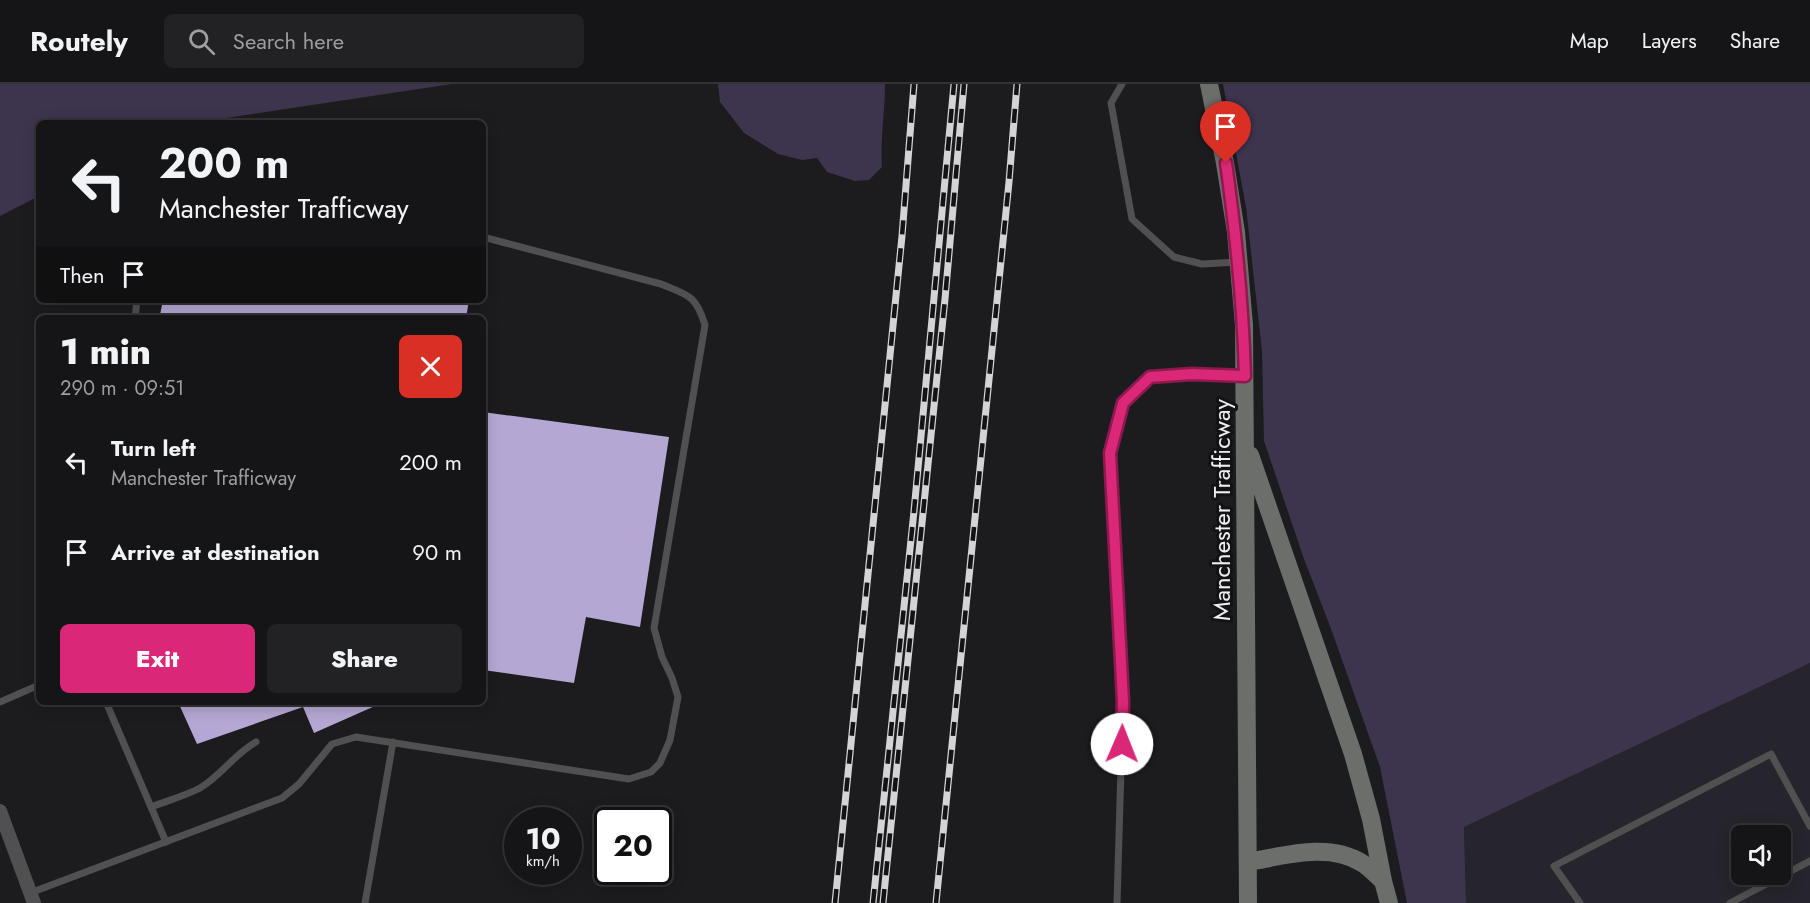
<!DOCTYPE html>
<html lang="en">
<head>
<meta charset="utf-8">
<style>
	:root { --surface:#151416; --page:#222123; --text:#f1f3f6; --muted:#9d9ea1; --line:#343335; --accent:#db2777 }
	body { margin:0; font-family:Jost,sans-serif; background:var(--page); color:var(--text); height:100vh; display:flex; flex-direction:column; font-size:22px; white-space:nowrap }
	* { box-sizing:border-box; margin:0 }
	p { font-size:20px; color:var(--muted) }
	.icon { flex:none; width:33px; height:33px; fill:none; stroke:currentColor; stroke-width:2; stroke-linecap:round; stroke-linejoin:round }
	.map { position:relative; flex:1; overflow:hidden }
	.drawer { position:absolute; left:36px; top:231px; width:450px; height:390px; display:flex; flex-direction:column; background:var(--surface); border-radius:9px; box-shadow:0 3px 15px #0003,0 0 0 2px var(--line) }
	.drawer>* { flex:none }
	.guide { position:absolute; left:36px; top:36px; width:450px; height:183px; border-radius:9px; box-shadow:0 3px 15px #0003,0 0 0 2px var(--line); background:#151416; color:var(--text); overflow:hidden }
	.fabs { position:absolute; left:1731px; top:741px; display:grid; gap:12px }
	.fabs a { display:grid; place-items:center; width:60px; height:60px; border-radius:9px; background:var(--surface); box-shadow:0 3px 15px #0003,0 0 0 2px var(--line); font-size:30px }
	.speed { position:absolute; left:504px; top:723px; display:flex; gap:12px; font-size:30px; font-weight:700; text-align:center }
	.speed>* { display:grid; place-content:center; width:78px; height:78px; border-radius:50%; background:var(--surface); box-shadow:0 3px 15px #0003,0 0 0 2px var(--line); line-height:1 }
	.speed small { font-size:15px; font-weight:400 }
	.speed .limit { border:3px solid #111; border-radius:9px; background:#fff; color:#111 }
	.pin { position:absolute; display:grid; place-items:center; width:51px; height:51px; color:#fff; margin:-62px -26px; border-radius:50% 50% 50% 0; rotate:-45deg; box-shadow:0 0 6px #0007 }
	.pin .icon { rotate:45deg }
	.me { position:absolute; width:66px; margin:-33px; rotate:1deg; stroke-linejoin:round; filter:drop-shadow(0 0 4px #0008) }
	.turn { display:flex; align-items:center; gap:21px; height:126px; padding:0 24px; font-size:27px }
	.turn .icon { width:78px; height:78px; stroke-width:2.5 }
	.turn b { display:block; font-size:42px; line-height:51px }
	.then { display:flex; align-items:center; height:57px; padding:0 24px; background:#0003; gap:12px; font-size:22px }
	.round { display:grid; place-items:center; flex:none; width:63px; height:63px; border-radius:9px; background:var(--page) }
	.head { display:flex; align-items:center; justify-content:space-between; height:102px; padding:0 24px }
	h1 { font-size:36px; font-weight:800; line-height:45px }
	.action { display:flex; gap:12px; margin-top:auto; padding:12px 24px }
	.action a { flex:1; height:69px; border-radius:9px; background:var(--accent); color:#fff; font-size:24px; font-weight:800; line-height:69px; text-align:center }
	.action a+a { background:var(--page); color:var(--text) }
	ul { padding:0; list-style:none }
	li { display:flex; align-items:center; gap:18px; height:90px; padding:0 24px }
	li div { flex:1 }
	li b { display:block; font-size:22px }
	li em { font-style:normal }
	header { display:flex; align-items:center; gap:36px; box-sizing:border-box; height:84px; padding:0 30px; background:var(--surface); border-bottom:2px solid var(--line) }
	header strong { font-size:28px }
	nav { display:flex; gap:33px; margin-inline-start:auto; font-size:21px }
	.search { width:420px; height:54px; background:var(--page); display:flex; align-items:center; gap:15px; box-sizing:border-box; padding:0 21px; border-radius:9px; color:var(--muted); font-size:22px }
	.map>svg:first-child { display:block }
	.built { fill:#26242c; fill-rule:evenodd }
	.green { fill:#3d354e }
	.building { fill:#b4a7d3 }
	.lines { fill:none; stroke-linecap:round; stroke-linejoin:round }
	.service { stroke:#4f504f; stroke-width:7 }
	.minor { stroke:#4f504f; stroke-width:14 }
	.secondary { stroke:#6c6e6c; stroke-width:18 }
	.rail-casing { stroke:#d4d3d5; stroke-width:7 }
	.rail { stroke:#131215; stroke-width:4.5; stroke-dasharray:14; stroke-linecap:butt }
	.route-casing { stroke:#8e194d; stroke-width:15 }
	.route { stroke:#db2777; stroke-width:10 }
	.labels { text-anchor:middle; stroke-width:6; stroke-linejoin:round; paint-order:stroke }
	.street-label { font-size:24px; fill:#efeef0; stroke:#131215 }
</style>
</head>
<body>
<header>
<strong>Routely</strong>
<div class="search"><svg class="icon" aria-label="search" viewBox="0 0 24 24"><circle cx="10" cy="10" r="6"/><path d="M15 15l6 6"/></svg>Search here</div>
<nav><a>Map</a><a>Layers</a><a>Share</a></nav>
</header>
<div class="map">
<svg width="1810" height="819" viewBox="0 0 1810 819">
	<rect width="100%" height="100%" fill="#1c1b1e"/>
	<!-- built -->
	<path class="built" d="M1810 579V819H1466L1464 743ZM1742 752H1780V790H1742Z"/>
	<!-- green -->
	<g class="green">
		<path d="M0 0H452L193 39H39V112L0 132Z"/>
		<path d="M718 0H885C885 28 880 55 882 83L869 96 855 97 827 88 817 74 802 76 778 70 744 49 720 18Z"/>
		<path d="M1223 0H1810V579L1464 743 1466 819H1407L1380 683 1330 542 1304 475 1264 357 1262 267 1246 123Z"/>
	</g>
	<!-- building -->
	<g class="building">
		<path d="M163 216H469L466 234H172L160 231Z"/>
		<path d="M483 328 669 353 640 543 586 533 574 599 483 586Z"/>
		<path d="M178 618H384L314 649 303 623 197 660Z"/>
	</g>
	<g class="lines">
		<!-- service -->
		<g class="service">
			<path d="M1122 0 1111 19 1132 135 1174 173 1202 180 1238 178"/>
			<path d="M135 234 137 216"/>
			<path d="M0 618 39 601"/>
			<path d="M106 618 166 758"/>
			<path d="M151 723C166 717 185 712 200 704 221 692 233 671 256 658"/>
			<path d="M30 809 282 714 299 700 332 660 356 653 629 695 651 688 660 679 670 656 678 613 672 594 662 573 654 544 705 241C696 211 688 211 661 200L483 153"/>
			<path d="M365 819 393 658"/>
			<path d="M1117 819 1123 617 1110 369 1123 319 1150 293 1192 290 1244 292"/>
			<path d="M1580 819 1554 782 1771 670 1810 742"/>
			<path d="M1730 819 1810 777"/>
		</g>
		<!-- minor -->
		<path class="minor" d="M0 727 34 819"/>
		<!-- secondary -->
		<g class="secondary">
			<path d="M1209 0 1225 79 1236 148 1244 241 1248 819"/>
			<path d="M1250 371 1353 670 1371 735 1383 797 1389 819"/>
			<path d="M1248 778C1284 772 1328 758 1362 779 1369 783 1376 791 1383 797"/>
		</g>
		<!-- rail casing -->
		<g class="rail-casing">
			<g id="rail">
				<path d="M835 819 902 152 914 0"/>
				<path d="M873 819 914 427 954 0"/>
				<path d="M883 819 945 215 964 0"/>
				<path d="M936 819 1009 98 1017 0"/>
			</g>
		</g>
		<!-- rail -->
		<use href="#rail" class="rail"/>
	</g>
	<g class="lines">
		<!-- route casing -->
		<g class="route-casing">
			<path id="route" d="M1122 660 1123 617 1110 369 1123 319 1150 293 1192 290 1245 292C1243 220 1236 150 1226 79"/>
		</g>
		<!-- route -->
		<use href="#route" class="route"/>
	</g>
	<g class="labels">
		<!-- street labels -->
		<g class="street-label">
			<text transform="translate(1222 426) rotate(-90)" y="8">Manchester Trafficway</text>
		</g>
	</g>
</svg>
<div class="fabs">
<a><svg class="icon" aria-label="sound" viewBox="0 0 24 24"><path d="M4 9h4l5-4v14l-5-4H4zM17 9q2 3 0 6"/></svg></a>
</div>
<div class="speed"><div>10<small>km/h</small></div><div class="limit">20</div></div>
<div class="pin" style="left:1226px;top:79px;background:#d93025"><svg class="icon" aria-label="arrive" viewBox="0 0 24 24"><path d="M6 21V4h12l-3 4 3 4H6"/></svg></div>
<svg class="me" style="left:1122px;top:660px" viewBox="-20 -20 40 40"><circle r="19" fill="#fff"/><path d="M0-13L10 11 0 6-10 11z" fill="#db2777"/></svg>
<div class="guide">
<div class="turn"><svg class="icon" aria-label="left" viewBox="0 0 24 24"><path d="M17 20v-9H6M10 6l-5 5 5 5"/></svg><div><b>200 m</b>Manchester Trafficway</div></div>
<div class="then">Then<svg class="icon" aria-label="arrive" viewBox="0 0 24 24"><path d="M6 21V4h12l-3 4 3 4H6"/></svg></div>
</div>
<section class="drawer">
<div class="head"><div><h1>1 min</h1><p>290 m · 09:51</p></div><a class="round" style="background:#d93025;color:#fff"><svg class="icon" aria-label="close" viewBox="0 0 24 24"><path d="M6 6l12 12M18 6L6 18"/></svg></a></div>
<ul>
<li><svg class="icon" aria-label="left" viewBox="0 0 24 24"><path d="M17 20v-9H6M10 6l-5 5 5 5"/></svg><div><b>Turn left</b><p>Manchester Trafficway</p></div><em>200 m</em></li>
<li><svg class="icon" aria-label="arrive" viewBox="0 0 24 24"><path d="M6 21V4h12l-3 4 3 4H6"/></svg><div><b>Arrive at destination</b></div><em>90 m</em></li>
</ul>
<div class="action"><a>Exit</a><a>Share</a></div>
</section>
</div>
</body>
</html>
